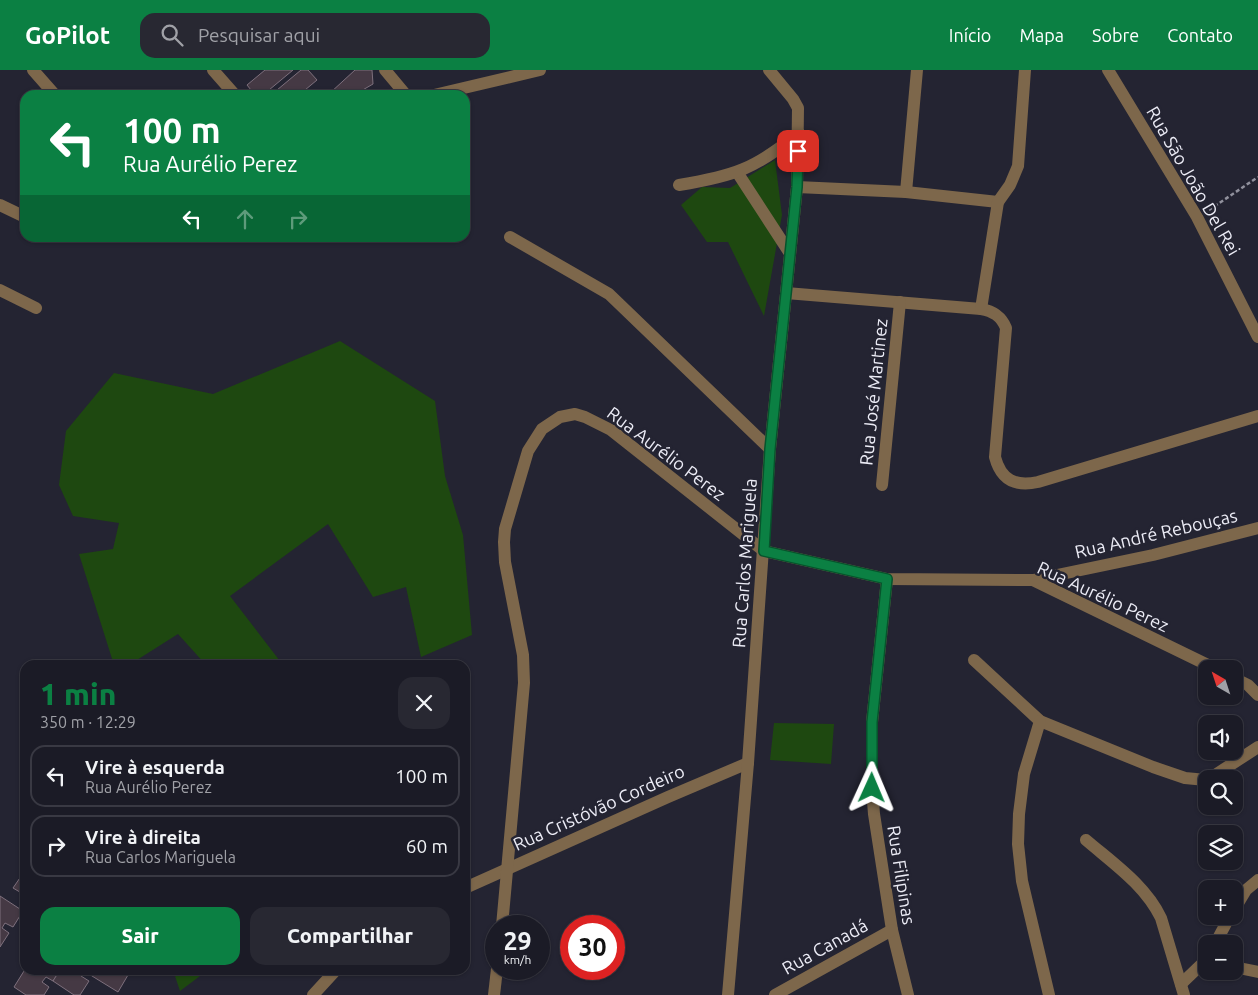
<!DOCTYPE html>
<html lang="pt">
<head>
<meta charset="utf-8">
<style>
	:root { --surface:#1b1b26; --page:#282832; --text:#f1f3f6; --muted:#a0a1a7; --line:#393943; --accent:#0b8043 }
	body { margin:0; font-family:Ubuntu,sans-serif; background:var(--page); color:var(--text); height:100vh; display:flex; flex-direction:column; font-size:19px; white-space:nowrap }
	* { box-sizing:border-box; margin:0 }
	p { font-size:16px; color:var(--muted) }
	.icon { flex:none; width:28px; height:28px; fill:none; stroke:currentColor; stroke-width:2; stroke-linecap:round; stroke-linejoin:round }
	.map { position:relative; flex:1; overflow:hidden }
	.details { position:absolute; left:20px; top:590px; width:450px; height:315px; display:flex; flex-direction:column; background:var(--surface); border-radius:15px; box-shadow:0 1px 4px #0004,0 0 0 1px var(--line) }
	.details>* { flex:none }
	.top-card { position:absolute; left:20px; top:20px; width:450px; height:152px; border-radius:15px; box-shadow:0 1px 4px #0004,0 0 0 1px var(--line); background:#0b8043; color:#fff; overflow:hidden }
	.needle { width:32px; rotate:321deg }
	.tools { position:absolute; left:1198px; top:590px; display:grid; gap:10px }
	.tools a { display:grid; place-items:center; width:45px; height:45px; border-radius:10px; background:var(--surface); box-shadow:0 1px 4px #0004,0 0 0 1px var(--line); font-size:25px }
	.speed { position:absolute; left:485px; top:845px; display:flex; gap:10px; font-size:25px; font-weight:700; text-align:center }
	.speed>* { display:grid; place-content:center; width:65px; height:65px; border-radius:50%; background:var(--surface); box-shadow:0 1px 4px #0004,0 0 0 1px var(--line); line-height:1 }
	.speed small { font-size:12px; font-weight:400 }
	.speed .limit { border:8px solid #d22; background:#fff; color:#111 }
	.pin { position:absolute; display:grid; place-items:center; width:42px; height:42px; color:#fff; margin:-21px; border-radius:10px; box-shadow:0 2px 8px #0006 }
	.me { position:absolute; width:55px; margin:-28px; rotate:1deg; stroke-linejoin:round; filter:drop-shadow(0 0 4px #0008) }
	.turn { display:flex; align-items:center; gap:18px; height:105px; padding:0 20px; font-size:22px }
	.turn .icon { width:65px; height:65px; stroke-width:2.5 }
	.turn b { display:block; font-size:35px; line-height:42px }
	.lanes { display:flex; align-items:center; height:48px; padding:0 20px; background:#0003; justify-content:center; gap:25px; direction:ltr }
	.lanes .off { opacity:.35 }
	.round { display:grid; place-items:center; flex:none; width:52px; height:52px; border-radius:15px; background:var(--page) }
	.overview { display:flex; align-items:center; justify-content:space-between; height:85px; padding:0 20px }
	h1 { font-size:30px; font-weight:800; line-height:38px; color:var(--accent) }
	.action { display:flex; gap:10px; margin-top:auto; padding:10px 20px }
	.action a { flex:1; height:58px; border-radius:15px; background:var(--accent); color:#fff; font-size:20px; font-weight:800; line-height:58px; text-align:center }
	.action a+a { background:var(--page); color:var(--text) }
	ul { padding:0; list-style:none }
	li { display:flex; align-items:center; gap:15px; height:62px; margin:0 10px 8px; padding:0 10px; border:2px solid var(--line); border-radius:15px }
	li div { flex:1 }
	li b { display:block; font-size:19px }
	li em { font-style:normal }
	header { display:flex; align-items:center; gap:30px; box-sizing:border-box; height:70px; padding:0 25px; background:var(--accent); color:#fff }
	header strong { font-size:24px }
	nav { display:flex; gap:28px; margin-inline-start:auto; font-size:18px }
	.search { width:350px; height:45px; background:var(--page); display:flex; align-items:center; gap:12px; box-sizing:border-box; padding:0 18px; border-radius:15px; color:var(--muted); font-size:19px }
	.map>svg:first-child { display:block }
	.green { fill:#1e4810 }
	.building { fill:#453944; stroke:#7e707d }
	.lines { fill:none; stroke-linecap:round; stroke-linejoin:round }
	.path { stroke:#91919d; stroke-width:2.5; stroke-dasharray:4 2.5; stroke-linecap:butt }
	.minor { stroke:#7d674b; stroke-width:12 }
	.route-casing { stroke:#07532c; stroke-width:12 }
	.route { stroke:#0b8043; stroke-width:9 }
	.labels { text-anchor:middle; stroke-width:5; stroke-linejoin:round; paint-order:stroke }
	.street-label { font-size:18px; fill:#ececf6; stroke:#242432 }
</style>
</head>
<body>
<header>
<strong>GoPilot</strong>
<div class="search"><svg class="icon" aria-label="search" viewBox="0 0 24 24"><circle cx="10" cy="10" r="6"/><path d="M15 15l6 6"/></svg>Pesquisar aqui</div>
<nav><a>Início</a><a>Mapa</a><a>Sobre</a><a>Contato</a></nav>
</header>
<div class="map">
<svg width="1258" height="925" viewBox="0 0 1258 925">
	<rect width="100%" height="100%" fill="#242432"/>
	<!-- green -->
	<g class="green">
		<path d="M775 90 782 145 764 246 728 172H707L681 135 702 117 730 118Z"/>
		<path d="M340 271 435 331 445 406 463 465 472 565 421 587 406 517 373 527 328 454 230 526 283 595H206L178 564 129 595H114L79 484 113 479 119 453 73 446 59 415 66 361 114 303 213 324Z"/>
		<path d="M774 653 834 654 831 694 770 690Z"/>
		<path d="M173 900H208L180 921Z"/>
	</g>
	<!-- building -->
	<g class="building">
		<path d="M265 0H293L263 25H255L247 15Z"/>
		<path d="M301 0H308L317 10 299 25H271Z"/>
		<path d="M355 0H372L373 14 354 25H332L330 23Z"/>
		<path d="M24 802H25V825L13 818Z"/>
		<path d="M0 826 23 841 13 857 5 853 2 858 9 863 0 877Z"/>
		<path d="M32 900H60L53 911 46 907 42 912 49 917 44 925H26L14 917 24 901 30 904Z"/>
		<path d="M60 900H96L92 906 85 901 81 906 89 911 80 925H74L53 911Z"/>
		<path d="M96 900H121L128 905 118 922 92 906Z"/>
	</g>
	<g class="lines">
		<!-- path -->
		<path class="path" d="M1209 140 1258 107"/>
		<!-- minor -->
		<g class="minor">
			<path d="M33 0 55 25"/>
			<path d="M213 0 235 25"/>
			<path d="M385 0 406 25"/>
			<path d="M1108 0 1197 147 1258 267"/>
			<path d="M434 25 540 0"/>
			<path d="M737 102 789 182"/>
			<path d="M679 115C734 106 755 99 799 63"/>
			<path d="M797 117 906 122 998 132"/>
			<path d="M906 122 917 0"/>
			<path d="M0 135 25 147"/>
			<path d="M510 167 609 224 770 379"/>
			<path d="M0 220 36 238"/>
			<path d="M786 223 981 239C993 241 1001 246 1006 258L995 387C1001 410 1015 417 1038 412L1258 346"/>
			<path d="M981 239 998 132 1010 115 1018 96 1025 0"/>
			<path d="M882 415 900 232"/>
			<path d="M887 509 872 652V718L874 744 892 860 908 925"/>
			<path d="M1033 510 1153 485 1258 458"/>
			<path d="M974 590 1040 651 1153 697 1185 708 1206 710"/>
			<path d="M1234 608 1248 615 1258 625"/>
			<path d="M1040 651 1024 704 1019 744 1018 774 1022 811 1049 925"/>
			<path d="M1209 709 1258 677"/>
			<path d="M1086 770C1114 794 1145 815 1161 848L1184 925"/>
			<path d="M465 818 668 727 748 693"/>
			<path d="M1234 840 1246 820 1258 810"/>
			<path d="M502 856 524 613 523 585 505 492 504 472 505 459 528 381 542 359 560 347 575 344 585 347 611 360 764 481 887 509 1033 510 1216 599"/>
			<path d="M1215 874 1230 846"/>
			<path d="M1234 897 1258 902"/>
			<path d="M1181 914 1206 890"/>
			<path d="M313 925 336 900"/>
			<path d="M494 925 497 899"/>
			<path d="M728 925 748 693 770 379 797 117 798 38 793 29 769 0"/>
			<path d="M775 925 892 860"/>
		</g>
	</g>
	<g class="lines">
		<!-- route casing -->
		<g class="route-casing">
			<path id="route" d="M798 81 797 117 770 379 764 481 887 509 872 652V718"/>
		</g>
		<!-- route -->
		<use href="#route" class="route"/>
	</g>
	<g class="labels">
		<!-- street labels -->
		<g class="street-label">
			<text transform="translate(1193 111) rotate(60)" y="6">Rua São João Del Rei</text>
			<text transform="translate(874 322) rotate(-84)" y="6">Rua José Martinez</text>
			<text transform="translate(666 384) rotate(37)" y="6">Rua Aurélio Perez</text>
			<text transform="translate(1156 464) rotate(-13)" y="6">Rua André Rebouças</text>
			<text transform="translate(745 493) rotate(-86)" y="6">Rua Carlos Mariguela</text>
			<text transform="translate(1103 527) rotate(25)" y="6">Rua Aurélio Perez</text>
			<text transform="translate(599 738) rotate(-24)" y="6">Rua Cristóvão Cordeiro</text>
			<text transform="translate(901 805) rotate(81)" y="6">Rua Filipinas</text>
			<text transform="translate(825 877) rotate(-29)" y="6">Rua Canadá</text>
		</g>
	</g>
</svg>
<div class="tools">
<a><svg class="needle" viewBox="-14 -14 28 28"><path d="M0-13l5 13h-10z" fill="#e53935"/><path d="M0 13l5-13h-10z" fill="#a0a1a7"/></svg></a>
<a><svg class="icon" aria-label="sound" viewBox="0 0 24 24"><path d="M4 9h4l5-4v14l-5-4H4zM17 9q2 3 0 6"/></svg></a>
<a><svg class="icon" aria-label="search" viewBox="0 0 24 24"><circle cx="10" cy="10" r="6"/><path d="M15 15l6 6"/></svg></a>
<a><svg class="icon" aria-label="layers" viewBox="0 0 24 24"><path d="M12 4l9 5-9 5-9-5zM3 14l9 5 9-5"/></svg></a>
<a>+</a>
<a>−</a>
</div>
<div class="speed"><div>29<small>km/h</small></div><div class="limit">30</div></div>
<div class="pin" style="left:798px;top:81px;background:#d93025"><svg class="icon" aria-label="arrive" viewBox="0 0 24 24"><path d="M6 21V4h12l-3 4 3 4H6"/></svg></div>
<svg class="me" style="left:872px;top:718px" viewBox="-20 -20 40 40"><path d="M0-17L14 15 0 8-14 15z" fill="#0b8043" stroke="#fff" stroke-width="4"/></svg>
<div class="top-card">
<div class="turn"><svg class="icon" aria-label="left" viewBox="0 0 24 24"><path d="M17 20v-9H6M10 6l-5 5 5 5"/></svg><div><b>100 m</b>Rua Aurélio Perez</div></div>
<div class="lanes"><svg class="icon" aria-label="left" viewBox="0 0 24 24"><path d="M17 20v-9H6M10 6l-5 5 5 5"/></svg><svg class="icon off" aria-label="ahead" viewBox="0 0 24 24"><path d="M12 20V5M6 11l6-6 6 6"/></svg><svg class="icon off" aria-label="right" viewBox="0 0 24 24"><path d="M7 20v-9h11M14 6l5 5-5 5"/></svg></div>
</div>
<section class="details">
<div class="overview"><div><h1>1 min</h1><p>350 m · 12:29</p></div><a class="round"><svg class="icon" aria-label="close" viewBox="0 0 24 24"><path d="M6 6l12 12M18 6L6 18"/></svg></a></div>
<ul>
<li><svg class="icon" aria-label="left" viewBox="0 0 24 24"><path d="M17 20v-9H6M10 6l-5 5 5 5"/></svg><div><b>Vire à esquerda</b><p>Rua Aurélio Perez</p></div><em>100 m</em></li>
<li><svg class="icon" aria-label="right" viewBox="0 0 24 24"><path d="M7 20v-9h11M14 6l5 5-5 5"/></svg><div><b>Vire à direita</b><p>Rua Carlos Mariguela</p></div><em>60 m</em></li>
</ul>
<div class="action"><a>Sair</a><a>Compartilhar</a></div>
</section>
</div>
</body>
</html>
